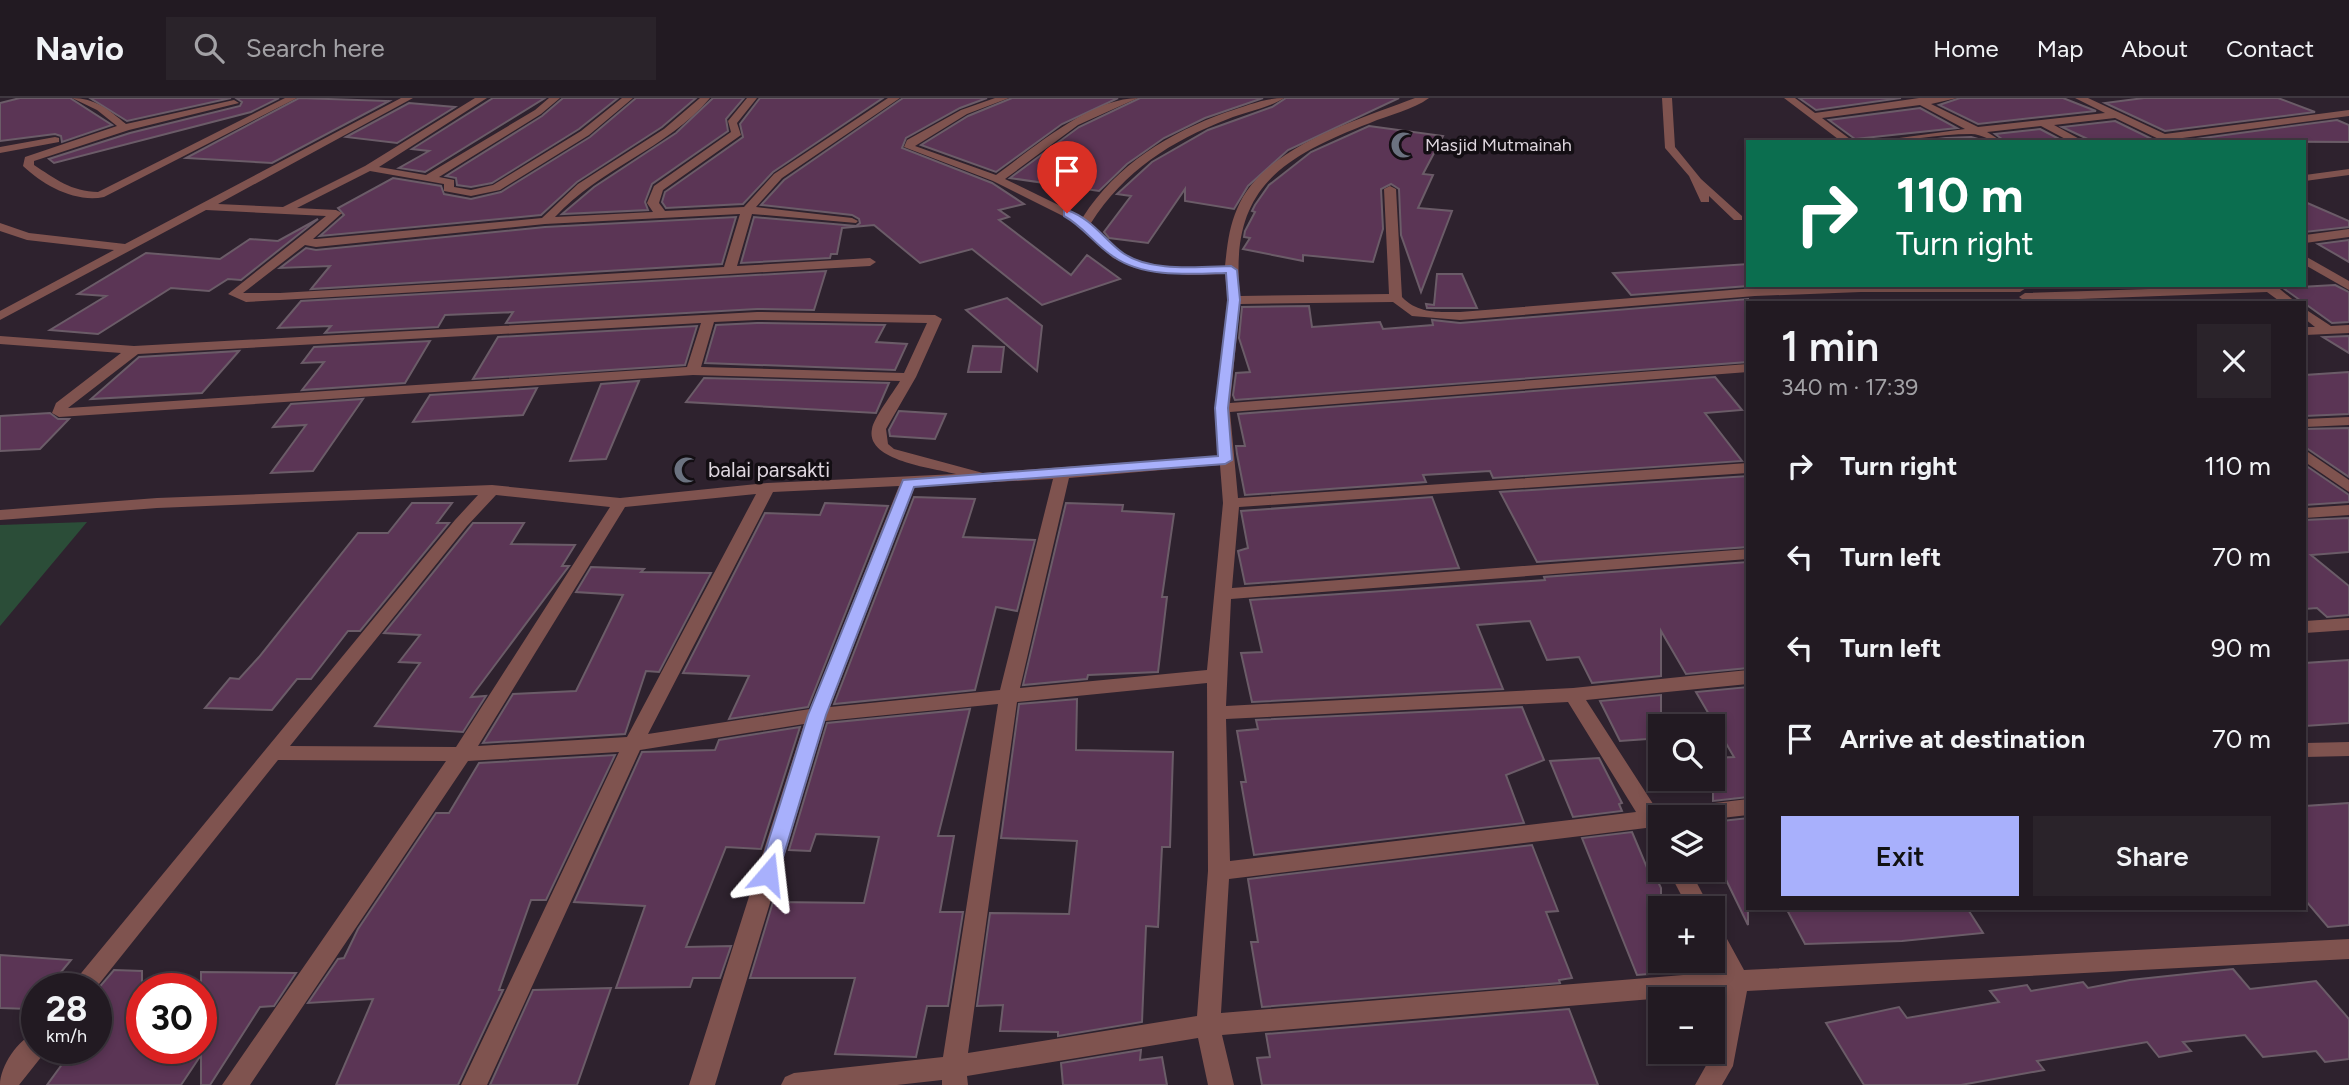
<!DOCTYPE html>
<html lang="en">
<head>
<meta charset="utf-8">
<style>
	:root { --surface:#221a22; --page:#2a232a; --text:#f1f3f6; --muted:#a2a1a5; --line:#3f3840; --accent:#a8b0fc }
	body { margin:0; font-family:Figtree,sans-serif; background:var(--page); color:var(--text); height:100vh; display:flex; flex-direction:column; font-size:26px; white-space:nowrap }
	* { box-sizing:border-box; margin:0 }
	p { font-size:23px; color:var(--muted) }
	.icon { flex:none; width:38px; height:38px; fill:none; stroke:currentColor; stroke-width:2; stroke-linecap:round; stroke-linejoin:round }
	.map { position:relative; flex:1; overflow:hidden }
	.details { position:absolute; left:1746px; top:203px; width:560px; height:609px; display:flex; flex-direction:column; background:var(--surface); border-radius:0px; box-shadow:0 4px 10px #0003,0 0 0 2px var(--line) }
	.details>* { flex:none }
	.hud { position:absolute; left:1746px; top:42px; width:560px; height:147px; border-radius:0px; box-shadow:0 4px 10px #0003,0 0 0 2px var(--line); background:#0b6e4f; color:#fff; overflow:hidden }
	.controls { position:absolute; left:1648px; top:616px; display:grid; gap:14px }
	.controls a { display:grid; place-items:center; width:77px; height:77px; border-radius:0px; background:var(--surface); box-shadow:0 4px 10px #0003,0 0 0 2px var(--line); font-size:35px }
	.speed { position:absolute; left:21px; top:875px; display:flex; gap:14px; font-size:35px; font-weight:700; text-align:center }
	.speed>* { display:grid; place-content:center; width:91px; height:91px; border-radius:50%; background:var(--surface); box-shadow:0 4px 10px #0003,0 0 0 2px var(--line); line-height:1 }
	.speed small { font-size:18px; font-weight:400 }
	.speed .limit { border:10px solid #d22; background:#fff; color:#111 }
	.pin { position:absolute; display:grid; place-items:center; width:60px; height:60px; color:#fff; margin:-72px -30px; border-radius:50% 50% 50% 0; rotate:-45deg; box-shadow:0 0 7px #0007 }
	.pin .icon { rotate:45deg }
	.me { position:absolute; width:77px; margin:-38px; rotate:17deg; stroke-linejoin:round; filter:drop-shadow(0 0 5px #0008) }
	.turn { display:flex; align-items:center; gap:24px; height:147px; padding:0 35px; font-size:32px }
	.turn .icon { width:91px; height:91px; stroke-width:2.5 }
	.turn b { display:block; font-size:49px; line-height:60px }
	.round { display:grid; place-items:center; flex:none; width:74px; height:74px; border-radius:0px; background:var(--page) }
	.overview { display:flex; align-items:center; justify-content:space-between; height:119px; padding:0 35px }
	h1 { font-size:42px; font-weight:600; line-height:52px }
	.button { display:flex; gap:14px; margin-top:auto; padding:14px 35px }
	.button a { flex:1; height:80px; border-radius:0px; background:var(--accent); color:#111; font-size:28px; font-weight:600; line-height:80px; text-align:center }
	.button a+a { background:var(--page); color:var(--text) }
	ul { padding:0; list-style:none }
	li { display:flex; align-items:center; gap:21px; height:91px; padding:0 35px }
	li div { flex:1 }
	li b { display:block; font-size:26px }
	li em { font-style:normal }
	header { display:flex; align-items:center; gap:42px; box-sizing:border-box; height:98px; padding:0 35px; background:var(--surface); border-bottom:2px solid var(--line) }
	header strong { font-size:33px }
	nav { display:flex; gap:38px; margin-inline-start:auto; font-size:24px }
	.search { width:490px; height:63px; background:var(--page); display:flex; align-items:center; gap:18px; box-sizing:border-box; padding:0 24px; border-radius:0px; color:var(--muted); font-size:26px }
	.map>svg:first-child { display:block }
	.green { fill:#2b4d38 }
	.building { fill:#5b3555; stroke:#6b5c68; stroke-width:2 }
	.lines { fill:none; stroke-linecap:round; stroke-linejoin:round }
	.minor { fill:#7f534f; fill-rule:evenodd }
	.route { fill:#a8b0fc; stroke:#6d72a4; stroke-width:2 }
	.labels { text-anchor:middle; stroke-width:7; stroke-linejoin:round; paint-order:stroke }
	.far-poi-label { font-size:18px; fill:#ded6de; stroke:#130e13; text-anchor:start }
	.poi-label { font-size:21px; fill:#ded6de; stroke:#130e13; text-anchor:start }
</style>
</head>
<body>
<header>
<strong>Navio</strong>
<div class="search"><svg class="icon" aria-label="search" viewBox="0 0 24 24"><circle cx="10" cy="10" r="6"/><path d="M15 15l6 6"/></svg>Search here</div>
<nav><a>Home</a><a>Map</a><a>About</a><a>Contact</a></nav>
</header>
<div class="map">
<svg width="2349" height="987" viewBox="0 0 2349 987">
	<rect width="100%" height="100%" fill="#2e222e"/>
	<!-- green -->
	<path class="green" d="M87 424 0 528V427Z"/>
	<!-- building -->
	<g class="building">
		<path d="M20 0H70L112 27 62 44 61 38 55 36 0 43V5Z"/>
		<path d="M90 0H231L127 23Z"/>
		<path d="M236 0H279L251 14 54 65 49 61 130 35 240 8 242 4Z"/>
		<path d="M299 0 389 3 272 65 186 60Z"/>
		<path d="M493 0H545L425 74 399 70 429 53 412 51Z"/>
		<path d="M563 0H618L579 31 492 85 471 89 457 87 456 80 446 78 542 18Z"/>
		<path d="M636 0H696L662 29 577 84 541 117 320 138 344 117 338 110 393 80 441 88 444 96 471 101 501 94 590 39Z"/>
		<path d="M713 0H744L726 21 728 33 652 86 645 104 648 112 562 116 594 89 676 35Z"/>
		<path d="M760 0H883L773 74 743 106 666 110 662 104 665 94 743 39 740 26Z"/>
		<path d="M903 0H987L960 10 906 40 902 50 992 85 1024 106 999 112 1009 119 999 122 1071 177 1087 157 1120 181 1042 207 972 151 920 165 874 127 842 130 837 156H831L830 160 741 165 754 119 856 128 860 125 859 121 852 117 761 107 784 82Z"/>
		<path d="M1012 0H1118L1062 26 996 74 921 47 968 18Z"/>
		<path d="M1140 0H1263L1205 20 1164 40 1127 66 1099 93 1010 80 1079 29Z"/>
		<path d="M1286 0H1399L1288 52 1248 88 1234 111 1185 103V91L1148 145 1109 140 1104 134 1131 98 1117 96 1152 64 1208 32 1272 9Z"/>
		<path d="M1799 0H1901L1816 12Z"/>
		<path d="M1960 0H2063L2096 13 1978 26 1939 7Z"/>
		<path d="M2144 0H2278L2315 14 2165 33 2105 5Z"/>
		<path d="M409 5 455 9 397 45 346 39Z"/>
		<path d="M1920 10 1957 30 1855 41 1829 22Z"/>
		<path d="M2337 22 2349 27V44L2181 43Z"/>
		<path d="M2115 23 2158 44H2094L2062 29Z"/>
		<path d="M1369 28 1443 38 1423 76 1433 77 1418 110 1452 113 1421 194 1401 137 1399 91 1391 86 1381 91 1383 131 1373 164 1303 157V163L1243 151 1250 140 1244 139 1245 133 1255 114 1252 113 1255 107 1269 87 1311 54Z"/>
		<path d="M2040 31 2065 44H2006L1995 36Z"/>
		<path d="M1971 39 1989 44 1919 43 1946 40Z"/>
		<path d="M2305 104 2349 123V129L2305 134Z"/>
		<path d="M736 119 722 166 311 191 330 168 280 170 306 150 316 152 545 129Z"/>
		<path d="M318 121 241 182 228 181 209 193 171 190 98 236 50 232 106 198 78 196 146 155 220 161 250 141 278 143Z"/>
		<path d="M2349 142V164L2318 146Z"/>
		<path d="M1748 166V188L1631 197 1613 175Z"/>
		<path d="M826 173 814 212 757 211 506 225 513 214 445 217 438 229 325 235 331 228 278 230 301 203Z"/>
		<path d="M1437 176H1462L1477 210H1427L1426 206 1434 207Z"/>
		<path d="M2335 187 2349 194V224L2332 225 2283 190Z"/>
		<path d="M1007 200 1042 228 1037 273 966 212Z"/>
		<path d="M1748 201V264L1235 302 1233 297 1236 275 1250 274 1239 240 1242 209 1309 208 1312 229 1380 224 1383 231 1433 227 1432 222 1460 225Z"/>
		<path d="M757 225 885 227 876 244 907 246 895 272 705 265 716 227Z"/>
		<path d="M697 228 685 267 473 281 498 239Z"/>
		<path d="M2349 238V255L2323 239Z"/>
		<path d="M430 243 405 285 302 292 324 264 302 265 314 249Z"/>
		<path d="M973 248 1004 249 1001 274H968Z"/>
		<path d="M239 253 202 295 91 301 139 259Z"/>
		<path d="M2349 274V316L2305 318V277Z"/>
		<path d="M1715 279 1742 312 1705 315 1742 363 1493 380 1490 373 1423 377 1426 384 1245 397 1237 356 1236 348H1245L1238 316Z"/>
		<path d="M704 280 889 285 876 315 686 304Z"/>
		<path d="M639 283 606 361 570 363 601 286Z"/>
		<path d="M537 290 523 317 413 324 430 297Z"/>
		<path d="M363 301 313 373 271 375 306 327 273 329 291 306Z"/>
		<path d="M899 313 946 316 935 341 890 338 889 332Z"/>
		<path d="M50 315 58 321H69L40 351 0 353V318Z"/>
		<path d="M2349 330V379L2305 349V331Z"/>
		<path d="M2305 367 2349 397V404L2305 407Z"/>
		<path d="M1748 378V449L1537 464 1500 394Z"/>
		<path d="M914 399 975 401 963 439 1035 442 1017 513 996 509 975 592 834 606Z"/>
		<path d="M1432 399 1459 470 1245 486 1238 453 1248 450 1241 413Z"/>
		<path d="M412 405H452L437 425H449L360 533H348L311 581H297L272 612 205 610 230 580 239 581 259 559 358 435H388Z"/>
		<path d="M825 405 888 408 808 609 729 621 749 578 683 575 765 415 820 417Z"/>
		<path d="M1066 405 1123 407 1122 413 1174 416 1162 499H1167L1158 574 1088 577 1087 581 1023 587Z"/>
		<path d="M2349 420V454L2311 457 2349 488V517L2327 519 2317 510 2305 511V422Z"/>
		<path d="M473 425H524L511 446 575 447 562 468H569L471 599 486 598 463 634 375 628 420 565 399 564 420 537 384 535Z"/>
		<path d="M1748 464V570L1686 576 1661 533V578L1592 585 1579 559 1547 562 1530 523 1477 527 1503 591 1252 604 1241 555 1262 554 1250 502 1545 482 1544 479Z"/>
		<path d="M591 469 644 471 641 474 711 475 659 574 646 573 625 636 483 645 513 596 576 593 623 497 576 494Z"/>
		<path d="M2349 562V625L2305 628V565Z"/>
		<path d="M1748 589V699L1713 703V660L1734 659 1696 594Z"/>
		<path d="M1661 597V640L1620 643 1600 603Z"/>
		<path d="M1077 601 1076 652 1173 654 1170 749H1162L1158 829 1146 828 1142 924 1058 938V934L1000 933 1003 907 977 908 990 815 1069 816 1077 743 1001 740 1019 606Z"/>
		<path d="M1522 609 1544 662 1506 677 1524 725 1254 757 1241 684H1246L1237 633 1258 631 1256 622Z"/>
		<path d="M970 611 938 738H954L940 814H963L948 908H927L916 959 835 956 855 880H750L773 804 864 805 879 739 816 736 810 753 789 752 827 625Z"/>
		<path d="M800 629 761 751 726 749 686 849 731 848 720 880H693L690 889 616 890 645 808 574 804 642 654 715 652 719 642Z"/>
		<path d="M615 657 546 802H531L499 892H503L458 987H336L373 901 308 905 338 861 344 860 358 831 436 715H449L479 665Z"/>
		<path d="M1599 660 1622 705 1619 706 1622 713 1573 719 1550 663Z"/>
		<path d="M2349 705V827L2328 829 2305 802V708Z"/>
		<path d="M1748 720V827L1713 755V724Z"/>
		<path d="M1632 734 1648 772 1652 771 1661 790V875L1637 877 1582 740Z"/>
		<path d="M1532 747 1558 813 1546 814 1572 880 1559 882 1560 885 1262 909 1251 844H1258L1248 781Z"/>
		<path d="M1786 810H1967L1983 835 1902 843 1805 846Z"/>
		<path d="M0 857 71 862 47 891H37V903L30 911 0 910Z"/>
		<path d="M2233 871 2250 891 2316 883 2349 921V961L2325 964 2316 953 2263 959 2245 937 2183 944 2191 953 2159 959 2147 944 2037 963 2044 972 1961 987H1864L1826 925 1899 909 1907 920 1999 904 1990 893 2027 887 2031 893 2083 884 2088 890 2130 882Z"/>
		<path d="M114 872 142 873V950H201V874L296 875 274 908 260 909 210 987H201V957L181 987H47L74 950H96V893Z"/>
		<path d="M611 890 577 987H490L533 892Z"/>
		<path d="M1569 911 1598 987H1262L1257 960 1270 959 1266 936Z"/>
		<path d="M1141 952 1140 962 1162 959 1167 987H1063L1061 965Z"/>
	</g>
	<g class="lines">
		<!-- minor -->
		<g class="minor">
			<path d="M72 0C95 0 109 12 126 26L234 2 239 5 129 32 34 63V67C54 80 72 94 98 94L285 0H297L104 99C75 105 43 87 23 68L25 59 117 28 97 12Z"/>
			<path d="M401 0H413L218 106 283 109 365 68 475 0H487L379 69 426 77 535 12 549 0H560L541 16 439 79 454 82V89L471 92 493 87 581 33 622 0H633L589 37 500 92 471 98 444 93V86L370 73 297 110 336 112 342 115 313 141H316L542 120 578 86 664 31 700 0H710C667 51 600 70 555 119L653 114 647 105 654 88 731 34 728 23 747 0H757L737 25 741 37 663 92 659 105 665 113 744 109 774 76 888 0H900L782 80 756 109 852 120 858 123 856 125 752 116 737 168 870 160 876 164 870 168 246 204 228 196 326 118 206 112 0 222V213L114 152 27 142 0 133V125L29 135 125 146ZM740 116 724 169 280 195H243L305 147 316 149 545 126Z"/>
			<path d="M995 0H1009L967 16 915 48 996 77C1033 50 1091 0 1138 0L1078 27 1005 81 1083 119C1117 66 1169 35 1227 14 1246 8 1264 0 1284 0 1269 10 1245 14 1228 21 1171 43 1124 73 1091 125 1101 134 1111 148 1123 155 1151 173 1193 169 1225 168 1227 149 1229 129 1237 111 1262 49 1358 22 1415 0H1429C1413 12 1388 17 1370 25 1279 60 1229 92 1240 198L1389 196 1384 91 1390 88 1396 91 1402 199C1418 216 1439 214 1460 214L1755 190 2024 187 2026 190 2020 194H1861L1755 198 1460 222 1412 218 1393 204 1240 206 1230 305 1748 266V274L1230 314 1238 400 1748 365V375L1239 409 1232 490 1748 451V461L1231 501 1226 608 1573 590 1748 572V586L1586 602 1657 712 1748 701V717L1713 721 1661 719V744L1653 742 1646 730 1229 781 1221 915 1720 874 1713 860V827L1721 830 1744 872 2349 841V861L1747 893 1733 968 1722 987H1695L1708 964 1710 954H1713L1723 895 1222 937 1234 987H1208L1198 940 967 978 968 987H942V982L897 987H781L785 979 794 975 943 959 998 606 825 623 715 987H689L804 626 640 652 487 987H461L619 654 468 663 250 987H222L446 663 278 662 95 891H68L455 422 478 397 157 410 0 422V412L157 400 492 387 620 400 767 385 956 376C934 370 865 363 872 331 874 319 893 295 900 283L693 277 59 319 52 315 56 305 121 255 0 246V238L134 248 757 214 935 217 942 221 916 279 886 331 888 346 894 351 983 375 1219 358 1215 310 1228 202 1225 176 1188 177 1135 170 1113 160 1081 127 993 83 904 49 907 42 961 12ZM757 222 927 225 904 275 701 269 714 224ZM701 225 687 269 68 310 138 256ZM1220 367 1223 405 1207 572 1020 590 1069 380ZM1053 381 1000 592 830 609 915 388ZM899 388 810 611 648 636 773 394ZM756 396 627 639 478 648 625 409ZM496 397 610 409 456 649 290 648 467 428ZM1207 585 1208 773 1197 918 968 955 1017 604ZM1568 604 1636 714 1230 763 1226 621Z"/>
			<path d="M1662 0H1672L1675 49 1701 81 1742 118V122H1734L1709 98V104H1701L1689 78 1665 50Z"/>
			<path d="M1784 0H1795L1815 15 1919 0H1957L1931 6 1978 29 2105 15 2075 0H2088L2165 36 2349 12V18L2175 41 2179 44H2165L2115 20 2054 27 2085 44H2071L2041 28 1987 34 2003 44C1991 44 1982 36 1971 36 1937 36 1904 44 1870 44L1965 31 1920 7 1822 20 1854 44H1842Z"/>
			<path d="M55 39 59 40V44L0 55V49Z"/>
			<path d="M2349 71V77L2305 83V77Z"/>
			<path d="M2349 131V139L2305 145V137Z"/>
			<path d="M2305 158 2349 183V192L2305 167Z"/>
			<path d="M2275 187 2297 205H2282L2267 194 2025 203 2019 199 2025 195Z"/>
			<path d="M2305 211 2331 228 2349 227V235L2305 237V229H2315L2305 221Z"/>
			<path d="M2349 319V327L2305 329V321Z"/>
			<path d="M2305 352 2349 382V394L2305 364Z"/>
			<path d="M2349 407V417L2305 420V410Z"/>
			<path d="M2349 520V532L2305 535V523Z"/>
			<path d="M2349 644V658L2305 659V645Z"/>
			<path d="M1668 772H1690L1710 810H1688Z"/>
			<path d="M37 934V950H47L46 953 19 987H0C0 968 18 941 37 934Z"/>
		</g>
	</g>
	<!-- route -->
	<path class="route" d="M1067 112C1090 120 1102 138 1119 152 1146 175 1198 169 1231 168L1237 172 1240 202 1228 310 1232 362 1225 366 914 389 826 617 778 776 775 781H760L758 776 808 617 903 382 1218 358 1215 310 1228 202 1226 175C1191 176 1144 180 1114 159 1095 147 1084 129 1064 118V113Z"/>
	<!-- icons -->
	<defs>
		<g id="mosque-bare" transform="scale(2.1)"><path d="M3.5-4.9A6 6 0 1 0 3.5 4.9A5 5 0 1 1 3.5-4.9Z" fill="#6b7280" stroke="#130e13" stroke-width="2.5" paint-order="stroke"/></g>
	</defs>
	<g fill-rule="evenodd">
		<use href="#mosque-bare" x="1404" y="47"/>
		<use href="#mosque-bare" x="687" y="372"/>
	</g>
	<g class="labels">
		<!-- far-poi labels -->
		<g class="far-poi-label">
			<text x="1425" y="53">Masjid Mutmainah</text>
		</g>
		<!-- poi labels -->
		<g class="poi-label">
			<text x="708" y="379">balai parsakti</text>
		</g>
	</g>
</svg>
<div class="controls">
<a><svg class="icon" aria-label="search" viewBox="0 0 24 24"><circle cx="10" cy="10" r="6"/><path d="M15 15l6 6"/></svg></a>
<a><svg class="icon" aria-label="layers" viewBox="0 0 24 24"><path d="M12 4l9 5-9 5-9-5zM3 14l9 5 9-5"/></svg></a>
<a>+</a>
<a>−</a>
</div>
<div class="speed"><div>28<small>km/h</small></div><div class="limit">30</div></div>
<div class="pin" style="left:1067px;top:115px;background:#d93025"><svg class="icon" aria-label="arrive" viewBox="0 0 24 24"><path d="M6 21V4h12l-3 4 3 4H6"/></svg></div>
<svg class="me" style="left:768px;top:776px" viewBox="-20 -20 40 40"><path d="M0-17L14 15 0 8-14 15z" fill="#a8b0fc" stroke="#fff" stroke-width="4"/></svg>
<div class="hud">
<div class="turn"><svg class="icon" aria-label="right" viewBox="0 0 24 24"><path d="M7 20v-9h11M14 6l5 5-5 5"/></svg><div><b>110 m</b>Turn right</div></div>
</div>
<section class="details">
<div class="overview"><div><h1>1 min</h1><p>340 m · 17:39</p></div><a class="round"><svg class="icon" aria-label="close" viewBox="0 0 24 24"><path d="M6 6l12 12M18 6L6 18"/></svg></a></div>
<ul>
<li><svg class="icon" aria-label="right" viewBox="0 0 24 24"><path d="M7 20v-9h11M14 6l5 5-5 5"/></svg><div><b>Turn right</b></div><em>110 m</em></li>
<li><svg class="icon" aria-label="left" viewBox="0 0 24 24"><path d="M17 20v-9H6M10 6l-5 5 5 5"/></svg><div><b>Turn left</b></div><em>70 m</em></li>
<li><svg class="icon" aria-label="left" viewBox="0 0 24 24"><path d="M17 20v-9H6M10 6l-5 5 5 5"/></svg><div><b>Turn left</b></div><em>90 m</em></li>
<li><svg class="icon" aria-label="arrive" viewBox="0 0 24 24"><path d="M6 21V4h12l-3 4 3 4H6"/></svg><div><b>Arrive at destination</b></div><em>70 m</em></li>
</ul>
<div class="button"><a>Exit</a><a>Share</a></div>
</section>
</div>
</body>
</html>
